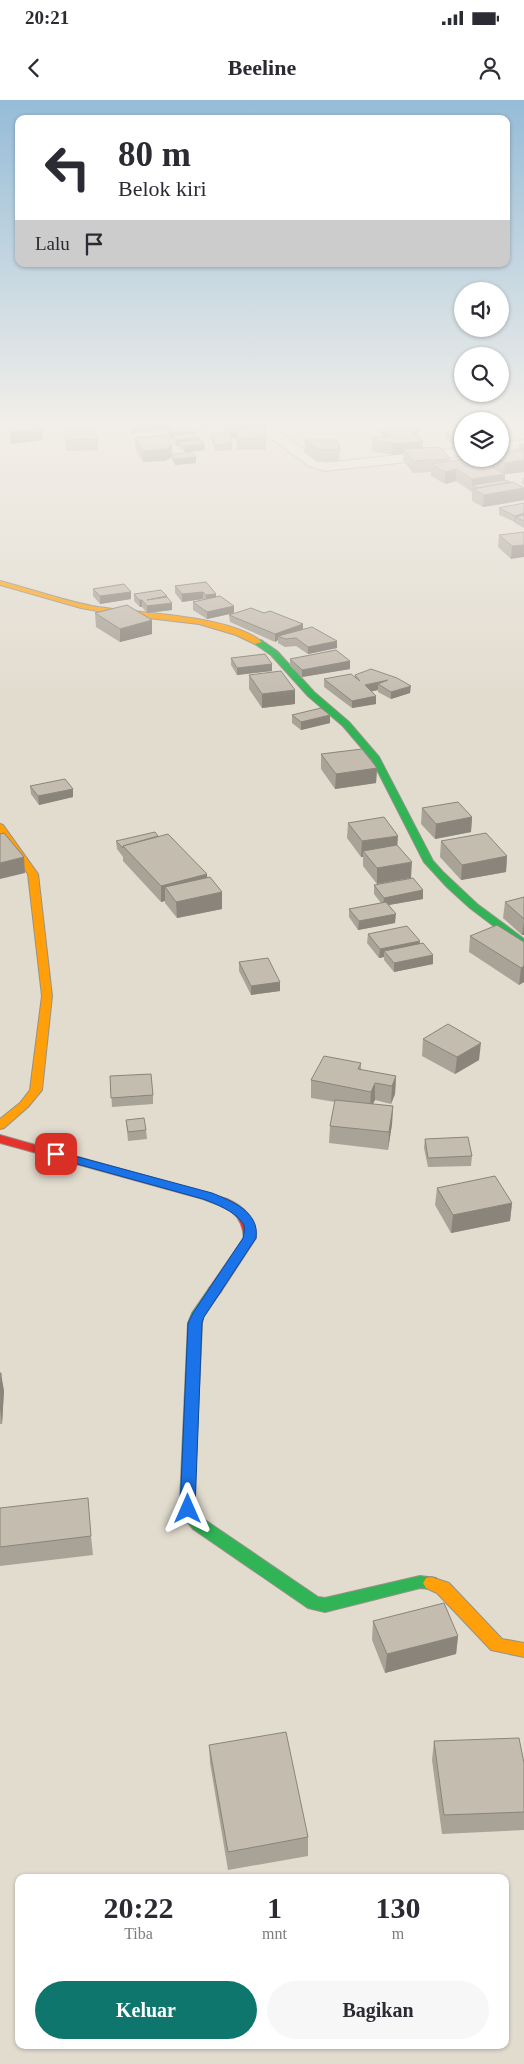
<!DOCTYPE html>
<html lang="id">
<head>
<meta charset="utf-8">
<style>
	:root { --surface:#fff; --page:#f7f7f7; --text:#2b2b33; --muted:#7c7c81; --accent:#0f766e }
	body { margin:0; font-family:"Times New Roman",serif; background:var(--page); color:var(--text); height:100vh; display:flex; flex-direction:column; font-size:19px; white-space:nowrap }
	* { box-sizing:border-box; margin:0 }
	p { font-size:16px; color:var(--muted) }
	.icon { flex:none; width:28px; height:28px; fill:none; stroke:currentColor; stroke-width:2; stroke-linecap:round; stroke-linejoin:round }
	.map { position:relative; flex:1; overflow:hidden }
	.drawer { position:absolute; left:15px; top:1774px; width:494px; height:175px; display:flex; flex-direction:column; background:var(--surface); border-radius:10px; box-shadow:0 1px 4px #0004 }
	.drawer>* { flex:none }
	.banner { position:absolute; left:15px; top:15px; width:495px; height:152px; border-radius:10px; box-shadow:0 1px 4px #0004; background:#fff; color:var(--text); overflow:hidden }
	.tools { position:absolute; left:454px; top:182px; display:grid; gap:10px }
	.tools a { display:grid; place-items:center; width:55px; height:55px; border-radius:50%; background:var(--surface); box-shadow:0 1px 4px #0004; font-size:25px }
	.pin { position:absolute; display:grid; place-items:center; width:42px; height:42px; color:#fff; margin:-21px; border-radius:10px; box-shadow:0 2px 8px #0006 }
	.me { position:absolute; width:55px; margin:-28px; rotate:0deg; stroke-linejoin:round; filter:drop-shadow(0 0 4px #0008) }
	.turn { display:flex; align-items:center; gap:18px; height:105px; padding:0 20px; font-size:22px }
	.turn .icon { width:65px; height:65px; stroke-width:2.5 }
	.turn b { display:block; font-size:35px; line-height:42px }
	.then { display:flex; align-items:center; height:48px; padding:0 20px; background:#0003; gap:10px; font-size:19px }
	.eta { display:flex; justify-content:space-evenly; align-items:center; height:85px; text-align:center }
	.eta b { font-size:30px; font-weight:600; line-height:35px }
	.action { display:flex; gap:10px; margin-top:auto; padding:10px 20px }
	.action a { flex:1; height:58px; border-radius:30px; background:var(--accent); color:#fff; font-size:20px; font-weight:600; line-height:58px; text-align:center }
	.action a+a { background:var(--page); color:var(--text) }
	.status { display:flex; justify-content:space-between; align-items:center; height:35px; padding:0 25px; background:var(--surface); direction:ltr }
	.status svg { height:14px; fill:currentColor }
	header { display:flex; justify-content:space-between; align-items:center; height:65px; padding:0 20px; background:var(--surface); font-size:22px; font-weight:600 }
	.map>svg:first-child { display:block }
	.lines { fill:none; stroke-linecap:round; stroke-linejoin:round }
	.street-casing { stroke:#a8a297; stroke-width:2 }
	.fast-casing { stroke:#979188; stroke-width:2 }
	.slow-casing { stroke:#979188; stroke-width:2 }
	.jam-casing { stroke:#979188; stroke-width:2 }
	.street { fill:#eae8e0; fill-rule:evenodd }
	.fast { fill:#30b455; fill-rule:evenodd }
	.slow { fill:#ff9f0a; fill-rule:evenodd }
	.jam { fill:#e5322d; fill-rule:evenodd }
	.wall { fill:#a9a297 }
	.shaded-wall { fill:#8a847b }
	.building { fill:#c5bcb0; stroke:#8a847b }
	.route { fill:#1a73e8; stroke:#114b97 }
</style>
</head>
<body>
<div class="status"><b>20:21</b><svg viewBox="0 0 49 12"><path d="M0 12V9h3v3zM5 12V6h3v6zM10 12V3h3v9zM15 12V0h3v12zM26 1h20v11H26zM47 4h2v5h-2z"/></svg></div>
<header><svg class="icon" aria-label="back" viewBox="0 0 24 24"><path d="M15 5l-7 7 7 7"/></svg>Beeline<svg class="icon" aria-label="person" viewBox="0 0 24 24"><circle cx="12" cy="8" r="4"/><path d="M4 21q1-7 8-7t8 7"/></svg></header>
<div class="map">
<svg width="524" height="1964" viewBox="0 0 524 1964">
	<rect width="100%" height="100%" fill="#e2dccf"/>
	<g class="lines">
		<!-- street casing -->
		<g class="street-casing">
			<g id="street">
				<path d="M251 324H267L325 363 452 349 462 346V355L454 357 324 371 309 366Z"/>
				<path d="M524 340V348L500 350V342Z"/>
			</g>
		</g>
		<!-- fast casing -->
		<g class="fast-casing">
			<g id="fast">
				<path d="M255 540H261L277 551 314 592 349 622 379 657 433 761 443 772 477 804 524 839V846L507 836 470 808 447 787 424 762 372 660 343 626 308 596 271 555 255 544Z"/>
				<path d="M215 1185 220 1187 222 1190 203 1217 202 1223 194 1402 199 1416 318 1497 325 1498 420 1476 436 1478 439 1483 436 1488 431 1489 420 1488 325 1512 308 1508 193 1429 185 1419 180 1402 188 1223 192 1213 210 1187Z"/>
			</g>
		</g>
		<!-- slow casing -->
		<g class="slow-casing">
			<g id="slow">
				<path d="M0 481C31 489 61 500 92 506 136 514 229 514 262 542L255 544 236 535 199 524 114 514 81 508 0 485Z"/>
				<path d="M0 724 3 725 38 774 52 896 42 990 28 1007 4 1028 0 1029V1019L20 1003 30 990 42 896 28 774 0 734Z"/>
				<path d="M431 1477 449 1483 502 1539 524 1543V1557L491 1550 437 1493 426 1488 423 1483 426 1478Z"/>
			</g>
		</g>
		<!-- jam casing -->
		<g class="jam-casing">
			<path id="jam" d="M0 1035 227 1099C245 1107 255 1118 256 1138L220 1193H210L208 1190 210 1187 244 1138C242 1111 225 1107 203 1099L0 1043Z"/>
		</g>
		<!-- street -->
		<use href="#street" class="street"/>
		<!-- fast -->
		<use href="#fast" class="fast"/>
		<!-- slow -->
		<use href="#slow" class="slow"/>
		<!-- jam -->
		<use href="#jam" class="jam"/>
	</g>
	<!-- wall -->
	<g class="wall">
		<path d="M135 324H170V328L194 333 200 340 204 344 205 350 185 352 179 348V346H176L172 341V339H170L167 334V330L131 333V327Z"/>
		<path d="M201 324H266V350H237L236 338H231L232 344V350L215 351 211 339V334L226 333 223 329V325L201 327Z"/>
		<path d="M382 329 417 337 423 341 422 348 450 359V361L491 366V359H500L519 350V345L524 344V372L505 374V380L524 400 483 407 472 401V392L456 381 445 384 431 376V372L413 373 403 360V354L392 355 372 351V337H382Z"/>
		<path d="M65 331 98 339V350L66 351Z"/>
		<path d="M462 331 453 345 445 338V332Z"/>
		<path d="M135 338 172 345V354L196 363 175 365 172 360V357L165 361 143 362 135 349Z"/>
		<path d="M305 340 340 350 339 361 317 362 304 352Z"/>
		<path d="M523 378H524V385L522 384Z"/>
		<path d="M524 403V428L515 423V422L499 415V408Z"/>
		<path d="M524 432 511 459 498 447 499 435Z"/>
		<path d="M175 486 216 494V497L234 513 207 519 193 510V502L204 500 203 499 182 502 175 493Z"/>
		<path d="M93 489 131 492V499L100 504 93 496Z"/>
		<path d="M134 494 167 497 172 510 147 513 142 507H140L134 501Z"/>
		<path d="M95 513 152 534 120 542 96 527Z"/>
		<path d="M229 515 303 529 337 548 308 554 296 546 285 547 278 543V540L275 542 230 522Z"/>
		<path d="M231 558 272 564V571L237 575 231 565Z"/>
		<path d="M290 559 350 561V569L302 577 290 566Z"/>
		<path d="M249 575 295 604 262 608 249 589Z"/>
		<path d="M355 575 410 593 391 599 378 592V590L371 591 376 604 352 608 324 587V579L355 577Z"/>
		<path d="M292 615 330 623 301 630 292 623Z"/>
		<path d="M321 654 377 668 376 683 335 689 321 669Z"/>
		<path d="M30 686 73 697 39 705 31 694Z"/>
		<path d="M422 708 472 717 471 732 435 739 421 724Z"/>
		<path d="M384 717 377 784 363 766V757H361L347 738 348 723Z"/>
		<path d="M158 736 208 778 222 792V809L177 818 165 803V801L161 802 123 761V757L117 749 116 741Z"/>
		<path d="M441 741 507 756 506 772 461 780 440 757Z"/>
		<path d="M374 785 423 790V799L389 805 395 823 358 830 349 817V809L381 803 374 794Z"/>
		<path d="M524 797V835H522L503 818 505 802Z"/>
		<path d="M368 834 419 844 433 855V864L394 872 384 860V857L379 858 367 843Z"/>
		<path d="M470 836 524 842V882L519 885 469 852Z"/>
		<path d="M239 862 280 882V891L251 895 239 871Z"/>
		<path d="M423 939 479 960 455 974 422 956Z"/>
		<path d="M361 963V970L396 976 395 994 391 1004 375 1000 373 1004 393 1006 392 1024 388 1050 329 1043 330 1026 335 1002 311 998V980Z"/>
		<path d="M110 976 153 995V1004L112 1007Z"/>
		<path d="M126 1020 146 1030 147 1039 128 1041Z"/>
		<path d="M425 1039 472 1056 471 1066 428 1067 424 1048Z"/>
		<path d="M437 1088 512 1103 510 1121 451 1133 435 1105Z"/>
		<path d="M0 1273 4 1291 2 1324H0Z"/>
		<path d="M0 1408 91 1436 93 1455 0 1466Z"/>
		<path d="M373 1521 458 1536 456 1554 385 1573 372 1540Z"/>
		<path d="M434 1641 524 1663V1730L442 1734 432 1660Z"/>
		<path d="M209 1645 308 1737V1756L228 1770 210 1663Z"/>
	</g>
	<!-- shaded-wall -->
	<g class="shaded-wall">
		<path d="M163 324H170V329L167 328V330L131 333V327Z"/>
		<path d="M201 324H223V325L201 327Z"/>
		<path d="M266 325V336L237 338 236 329V338L229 339V327Z"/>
		<path d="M42 329 43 340 11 344 10 332Z"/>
		<path d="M418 329 417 340 423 341 422 353 404 349 403 354 392 355 393 344 411 331Z"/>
		<path d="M194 332V338L171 335 172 339H170V333Z"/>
		<path d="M200 338V344H204L205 350 185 352V346L178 342 179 346H176V340Z"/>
		<path d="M462 338V344L453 345 454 339Z"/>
		<path d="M172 345V357L165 361 143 362V351Z"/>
		<path d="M196 357V363L175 365 174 359Z"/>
		<path d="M524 360V372L505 374 504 386 472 385V379L504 374 505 363Z"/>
		<path d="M456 369V381L445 384V372Z"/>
		<path d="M524 388V400L483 407 484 395Z"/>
		<path d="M524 413V420L516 417 515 422H514L515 416Z"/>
		<path d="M524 445V457L511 459 512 446Z"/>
		<path d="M131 492V499L100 504V496Z"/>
		<path d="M203 492V499L182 502V494Z"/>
		<path d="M216 494V501L206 502V495Z"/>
		<path d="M167 496V503H172V510L147 513V500Z"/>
		<path d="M139 500H142V507H140Z"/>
		<path d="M234 506V513L207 519V512Z"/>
		<path d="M152 520V534L120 542V529Z"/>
		<path d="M303 524V531L278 536V540L275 542V534Z"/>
		<path d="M337 541V548L308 554V547Z"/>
		<path d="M350 561V569L302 577V570Z"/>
		<path d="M272 564V571L237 575V568Z"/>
		<path d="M388 580 378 584V590L365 593V585Z"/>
		<path d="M411 586 410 593 391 599V592Z"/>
		<path d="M295 590V604L262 608V594Z"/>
		<path d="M376 596V604L352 608V601Z"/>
		<path d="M330 615V623L301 630V622Z"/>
		<path d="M377 668 376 683 335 689 336 674Z"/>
		<path d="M73 689V697L39 705 38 696Z"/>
		<path d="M472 717 471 732 435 739 436 724Z"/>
		<path d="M398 736 397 751H363V757H361L362 741Z"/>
		<path d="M507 756 506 772 461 780 462 765Z"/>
		<path d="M24 757 25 773 0 779V763Z"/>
		<path d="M412 762 411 778 377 784V768Z"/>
		<path d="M207 774 208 790 165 787V801L161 802V786Z"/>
		<path d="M423 790V799L383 806 384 798Z"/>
		<path d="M222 792V809L177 818 176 802Z"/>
		<path d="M396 814 395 823 358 830 359 821Z"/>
		<path d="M524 820V835H522Z"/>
		<path d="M420 841 419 850 384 851V857L379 858 380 849Z"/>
		<path d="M433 855V864L394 872V863Z"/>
		<path d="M524 866V882L519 885 521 868Z"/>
		<path d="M280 882V891L251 895V886Z"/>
		<path d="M481 943 479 960 455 974 457 957Z"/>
		<path d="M396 976 395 994 391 1004 392 986Z"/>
		<path d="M375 983V1000L370 1009 371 992Z"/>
		<path d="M393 1006 392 1024 388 1050 389 1032Z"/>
		<path d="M512 1103 510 1121 451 1133 453 1115Z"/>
		<path d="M1 1273 4 1291 2 1324 0 1308Z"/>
		<path d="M458 1536 456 1554 385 1573 387 1554Z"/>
	</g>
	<!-- building -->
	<g class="building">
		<path d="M11 324H38L42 329 10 332Z"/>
		<path d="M135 324H163L131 327Z"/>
		<path d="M227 324H266V325L229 327Z"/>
		<path d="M389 324H399L418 329 411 331 423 341 393 344 372 339V337H391L382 329Z"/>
		<path d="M190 327 194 332 170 333 167 328Z"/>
		<path d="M92 329 98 339 66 340 65 331Z"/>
		<path d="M236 329H264L266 338 237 339Z"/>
		<path d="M462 331V338L454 339 445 332Z"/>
		<path d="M195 333 200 338 176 340 171 335Z"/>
		<path d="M229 333 232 344 215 345 211 334Z"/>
		<path d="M166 335 172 345 165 349 143 351 135 338Z"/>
		<path d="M202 340 204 344 185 346 178 342Z"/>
		<path d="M305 340H337L340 350H318Z"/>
		<path d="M524 344V349L519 345Z"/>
		<path d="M440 347 450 359 413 361 404 349Z"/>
		<path d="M524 350V360L505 363 499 359H500V353Z"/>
		<path d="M192 352 196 357 174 359 172 354Z"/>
		<path d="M464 359H478L505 374 472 379 456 369 445 372 431 364Z"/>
		<path d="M505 380 510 382 477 388 472 385Z"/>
		<path d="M513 382 524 388 484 395 473 389Z"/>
		<path d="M524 403V413L515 416 499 408Z"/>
		<path d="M524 415V421L516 417Z"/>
		<path d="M524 432V445L512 446 499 435Z"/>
		<path d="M206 482 216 494 206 495 203 492 182 494 175 486Z"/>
		<path d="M124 484 131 492 100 496 93 489Z"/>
		<path d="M161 490 167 496 147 500 167 497 172 503 147 506 142 500H139L134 494Z"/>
		<path d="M220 496 234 506 207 512 193 502Z"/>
		<path d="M127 505 152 520 120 529 95 513Z"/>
		<path d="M251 508 264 513 270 511 303 524 275 534 229 515Z"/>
		<path d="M312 527 337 541 308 547 296 538 285 539 278 536Z"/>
		<path d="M336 550 350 561 302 570 290 559Z"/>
		<path d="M265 554 272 564 237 568 231 558Z"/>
		<path d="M371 569 397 578 411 586 391 592 378 584 388 580 365 585 376 596 352 601 324 579 351 574 360 581 355 575Z"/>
		<path d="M281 571 295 590 262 594 249 575Z"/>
		<path d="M321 608 330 615 301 622 292 615Z"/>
		<path d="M362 649 377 668 336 674 321 654Z"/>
		<path d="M65 679 73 689 38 696 30 686Z"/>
		<path d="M458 702 472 717 436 724 422 708Z"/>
		<path d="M384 717 398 736 362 741 348 723Z"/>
		<path d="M155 732 158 736 123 746V748L116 741Z"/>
		<path d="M4 733 24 757 0 763V734Z"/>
		<path d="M486 733 507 756 462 765 441 741Z"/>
		<path d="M168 734 207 774 161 786 123 746Z"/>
		<path d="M397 745 412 762 377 768 363 751Z"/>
		<path d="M210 777 222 792 176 802 165 787Z"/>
		<path d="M413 778 423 790 384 798 374 785Z"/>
		<path d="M524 797V819L505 802Z"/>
		<path d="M386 802 396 814 359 821 349 809Z"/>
		<path d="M497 825 524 842V866L521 868 470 836Z"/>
		<path d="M407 826 420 841 380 849 368 834Z"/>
		<path d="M423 843 433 855 394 863 384 851Z"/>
		<path d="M268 858 280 882 251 886 239 862Z"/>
		<path d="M448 924 481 943 457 957 423 939Z"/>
		<path d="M324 956 361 963 358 969 396 976 392 986 375 983 371 992 311 980Z"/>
		<path d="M151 974 153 995 111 998 110 976Z"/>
		<path d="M335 1000 393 1006 389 1032 330 1026Z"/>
		<path d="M144 1018 146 1030 128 1032 126 1020Z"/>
		<path d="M468 1037 472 1056 428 1058 425 1039Z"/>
		<path d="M495 1076 512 1103 453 1115 437 1088Z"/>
		<path d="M0 1273H1L0 1299Z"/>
		<path d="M88 1398 91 1436 0 1447V1408Z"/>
		<path d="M444 1503 458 1536 387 1554 373 1521Z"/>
		<path d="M286 1632 308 1737 228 1752 209 1645Z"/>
		<path d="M519 1638 524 1663V1712L444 1715 434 1641Z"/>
	</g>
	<!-- sky -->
	<linearGradient id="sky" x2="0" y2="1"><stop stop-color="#95bcd8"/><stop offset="0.54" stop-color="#f2efe9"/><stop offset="1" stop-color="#f2efe9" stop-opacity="0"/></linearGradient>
	<rect width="524" height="599" fill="url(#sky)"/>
	<!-- route -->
	<path class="route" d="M56 1051 212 1093C232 1101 260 1112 256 1138L204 1217 202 1223 195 1409 193 1414 188 1415 182 1414 180 1409 188 1223 193 1213 243 1138C244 1133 246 1126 242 1122 234 1111 216 1104 203 1099L52 1057 50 1054Z"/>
</svg>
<div class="tools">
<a><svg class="icon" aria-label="sound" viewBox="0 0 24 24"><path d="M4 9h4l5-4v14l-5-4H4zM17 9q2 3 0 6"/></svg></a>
<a><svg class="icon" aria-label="search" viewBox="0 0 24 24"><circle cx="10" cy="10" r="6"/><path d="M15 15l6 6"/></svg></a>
<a><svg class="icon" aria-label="layers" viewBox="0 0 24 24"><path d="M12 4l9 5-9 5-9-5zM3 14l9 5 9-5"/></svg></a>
</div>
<div class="pin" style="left:56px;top:1054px;background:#d93025"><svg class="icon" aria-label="arrive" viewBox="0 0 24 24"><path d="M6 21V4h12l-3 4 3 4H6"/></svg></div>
<svg class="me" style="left:188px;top:1409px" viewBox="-20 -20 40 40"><path d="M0-17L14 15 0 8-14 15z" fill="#1a73e8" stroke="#fff" stroke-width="4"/></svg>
<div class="banner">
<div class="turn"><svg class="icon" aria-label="left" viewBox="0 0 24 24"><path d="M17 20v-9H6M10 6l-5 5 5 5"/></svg><div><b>80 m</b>Belok kiri</div></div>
<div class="then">Lalu<svg class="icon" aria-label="arrive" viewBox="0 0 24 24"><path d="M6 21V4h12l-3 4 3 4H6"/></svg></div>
</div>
<section class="drawer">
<div class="eta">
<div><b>20:22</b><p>Tiba</p></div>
<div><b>1</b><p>mnt</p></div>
<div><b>130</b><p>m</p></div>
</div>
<div class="action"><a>Keluar</a><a>Bagikan</a></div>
</section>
</div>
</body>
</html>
